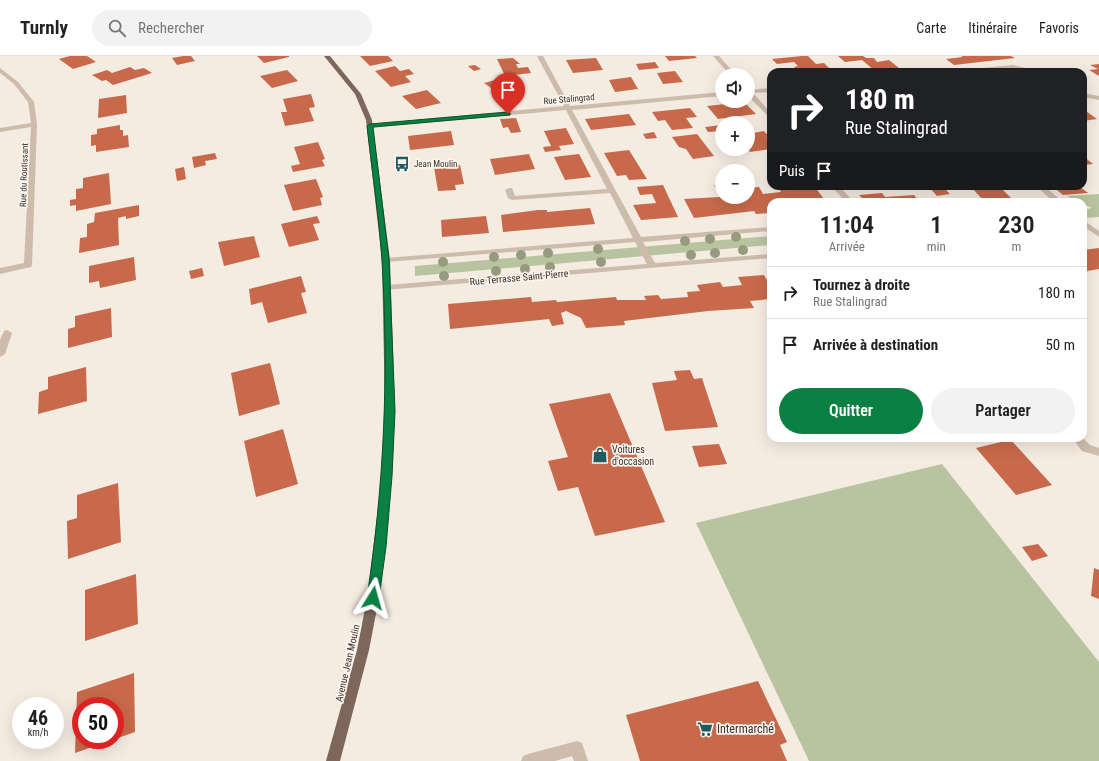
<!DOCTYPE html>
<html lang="fr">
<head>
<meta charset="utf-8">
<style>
	:root { --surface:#fff; --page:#f2f2f2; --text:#222; --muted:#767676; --line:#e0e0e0; --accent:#0b8043 }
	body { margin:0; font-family:"Roboto Condensed",sans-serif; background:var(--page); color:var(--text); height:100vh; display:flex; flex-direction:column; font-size:15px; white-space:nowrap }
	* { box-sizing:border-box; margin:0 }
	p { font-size:13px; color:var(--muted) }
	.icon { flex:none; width:22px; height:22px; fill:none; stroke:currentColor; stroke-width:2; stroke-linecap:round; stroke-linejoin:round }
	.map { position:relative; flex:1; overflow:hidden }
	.side { position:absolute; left:767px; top:142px; width:320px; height:244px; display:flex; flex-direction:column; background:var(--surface); border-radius:12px; box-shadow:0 4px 16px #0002 }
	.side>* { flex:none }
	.hud { position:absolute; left:767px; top:12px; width:320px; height:122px; border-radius:12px; box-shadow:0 4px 16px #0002; background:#202124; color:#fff; overflow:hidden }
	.controls { position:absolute; left:715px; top:12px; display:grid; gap:8px }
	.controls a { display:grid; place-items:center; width:40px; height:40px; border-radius:50%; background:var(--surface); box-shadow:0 4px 16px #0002; font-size:20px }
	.speed { position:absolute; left:12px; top:641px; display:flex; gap:8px; font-size:20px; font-weight:700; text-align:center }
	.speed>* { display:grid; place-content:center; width:52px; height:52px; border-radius:50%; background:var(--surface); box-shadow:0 4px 16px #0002; line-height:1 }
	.speed small { font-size:10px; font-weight:400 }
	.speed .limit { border:6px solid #d22; background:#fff; color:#111 }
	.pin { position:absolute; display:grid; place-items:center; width:34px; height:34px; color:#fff; margin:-41px -17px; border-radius:50% 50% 50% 0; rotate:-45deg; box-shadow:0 0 4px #0007 }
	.pin .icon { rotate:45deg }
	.me { position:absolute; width:44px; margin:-22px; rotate:8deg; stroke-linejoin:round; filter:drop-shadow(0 0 3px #0008) }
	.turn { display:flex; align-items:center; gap:14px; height:84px; padding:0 12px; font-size:18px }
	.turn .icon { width:52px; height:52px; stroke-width:2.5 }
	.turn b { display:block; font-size:28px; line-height:34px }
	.then { display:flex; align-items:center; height:38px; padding:0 12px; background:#0003; gap:8px; font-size:15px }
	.eta { display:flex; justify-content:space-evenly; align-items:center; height:68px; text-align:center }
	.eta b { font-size:24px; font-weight:600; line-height:28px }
	.primary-button { display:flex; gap:8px; margin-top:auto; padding:8px 12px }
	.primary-button a { flex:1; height:46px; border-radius:24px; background:var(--accent); color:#fff; font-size:16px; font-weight:600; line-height:46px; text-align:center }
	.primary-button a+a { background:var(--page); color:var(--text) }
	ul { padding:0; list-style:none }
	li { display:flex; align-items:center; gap:12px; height:52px; padding:0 12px; border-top:1px solid var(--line) }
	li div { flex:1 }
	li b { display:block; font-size:15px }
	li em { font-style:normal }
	header { display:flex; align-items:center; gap:24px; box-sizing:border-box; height:56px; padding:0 20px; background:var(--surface); border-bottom:1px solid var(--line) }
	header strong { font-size:19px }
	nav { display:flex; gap:22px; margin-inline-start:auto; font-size:14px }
	.search { width:280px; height:36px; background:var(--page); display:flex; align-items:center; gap:10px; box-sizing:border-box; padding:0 14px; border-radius:22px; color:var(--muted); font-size:15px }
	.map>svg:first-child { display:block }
	.green { fill:#b8c4a0 }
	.building { fill:#c8694b }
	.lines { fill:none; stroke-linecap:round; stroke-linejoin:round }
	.minor { fill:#cdbbac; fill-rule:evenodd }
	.major { fill:#7d675c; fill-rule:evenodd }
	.tree { fill:#969b7f }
	.route { fill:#0b8043; stroke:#07532c }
	.labels { text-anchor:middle; stroke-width:3.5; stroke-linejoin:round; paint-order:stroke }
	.far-street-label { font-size:9px; fill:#3b302b; stroke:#fbf5ee }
	.far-poi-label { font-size:9px; fill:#3b302b; stroke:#fbf5ee; text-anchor:start }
	.street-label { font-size:10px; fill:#3b302b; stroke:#fbf5ee }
	.poi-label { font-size:10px; fill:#3b302b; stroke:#fbf5ee; text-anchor:start }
	.near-poi-label { font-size:12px; fill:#3b302b; stroke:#fbf5ee; text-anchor:start }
</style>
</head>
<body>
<header>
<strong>Turnly</strong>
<div class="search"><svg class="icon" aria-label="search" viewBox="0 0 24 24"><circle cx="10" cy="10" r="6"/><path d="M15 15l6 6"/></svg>Rechercher</div>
<nav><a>Carte</a><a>Itinéraire</a><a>Favoris</a></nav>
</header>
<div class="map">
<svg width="1099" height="705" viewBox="0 0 1099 705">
	<rect width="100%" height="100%" fill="#f4ebe1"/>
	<!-- green -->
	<g class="green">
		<path d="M1099 138V161L1083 162V154L1092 152 1083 148V146H1079L1067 140Z"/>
		<path d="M771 180V189L415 220V210Z"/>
		<path d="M942 408 1099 606V705H809L696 467Z"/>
	</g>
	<!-- building -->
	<g class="building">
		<path d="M70 0H87L96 6 73 13 59 3Z"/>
		<path d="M183 0H191L195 5 177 9 172 2Z"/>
		<path d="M257 0H289V1L264 7Z"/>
		<path d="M360 0H388L393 5 370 10Z"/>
		<path d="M665 0H695L697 2 669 5Z"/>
		<path d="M802 0H808L816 8 824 7 833 16H799L794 11 798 10 794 6 777 8 772 3Z"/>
		<path d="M838 0H863L866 2H874L877 6 889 4 899 12 874 14 862 4 845 6Z"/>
		<path d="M961 0H1011L1015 2 954 9 946 3 963 1Z"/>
		<path d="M513 2 520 8H516L518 12 528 11 531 17 505 20 497 3Z"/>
		<path d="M596 2 603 14 573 17 566 4Z"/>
		<path d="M655 6 659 12 639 14 636 8Z"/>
		<path d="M1099 8V20L1089 14 1098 13 1090 9Z"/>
		<path d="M475 9 481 13 474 15 468 10Z"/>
		<path d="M395 10 400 15 409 13 414 18 405 20 411 26 391 31 375 15Z"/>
		<path d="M130 11 135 14 144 12 152 17 113 29 106 24 102 25 92 19 107 14 112 17Z"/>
		<path d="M287 14 298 25 272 32 260 20Z"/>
		<path d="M675 15 683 26 663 28 657 17Z"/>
		<path d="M631 21 638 33 615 36 609 24Z"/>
		<path d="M495 24 505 31 494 34 484 27Z"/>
		<path d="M427 34 441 47 416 53 402 40Z"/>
		<path d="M311 38 315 51 309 52 314 65 285 70 281 56H287L283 43Z"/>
		<path d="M126 39 127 57 98 62 99 43Z"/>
		<path d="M744 46 756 58 718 63 707 50Z"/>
		<path d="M690 52 697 61 686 62 693 72 672 74 665 64 658 65 652 56Z"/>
		<path d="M1083 53 1097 63 1083 65Z"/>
		<path d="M629 58 636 69 591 74 585 63Z"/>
		<path d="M516 62 521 76 511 77 508 71 503 72 500 63Z"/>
		<path d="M120 69V74H123V80L128 79 129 91 96 96V89L91 90V79L97 78V73Z"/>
		<path d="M722 69V75L708 76 705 71Z"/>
		<path d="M566 72 574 88 559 90 561 94 545 96 543 91 551 90 544 75Z"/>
		<path d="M451 75 454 89 410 94 408 80Z"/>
		<path d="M764 75 769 81H766L771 86V93L750 96 748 93V83H750L748 78Z"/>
		<path d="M654 76 657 82 646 83 643 78Z"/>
		<path d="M697 78 714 100 693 103 686 93 679 91 672 81Z"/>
		<path d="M318 86 325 103 322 104 325 110 293 116 291 110 300 108 294 91Z"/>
		<path d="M629 94 647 123 629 124 626 119 617 120 604 97Z"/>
		<path d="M215 97 217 103 205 105 206 109 194 112 192 101Z"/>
		<path d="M529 98 535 113 495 119 490 103Z"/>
		<path d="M579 98 591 121 565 124 554 101Z"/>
		<path d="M1083 100 1093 108 1083 109Z"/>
		<path d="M460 109 464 128 455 129 456 134 438 135 434 111Z"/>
		<path d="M184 111 186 123 177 125 175 113Z"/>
		<path d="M109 117 111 148 76 155V149L70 150V144L76 143V133L83 132V122Z"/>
		<path d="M316 123 323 141 320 142 322 149 293 155 284 129Z"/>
		<path d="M663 129 678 161 641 164 633 149 656 147 652 138 640 139 637 131Z"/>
		<path d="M714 129H722V141H748V132L759 131 763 138 781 136 779 133 815 131 824 143 830 142 833 146H771V157L756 158 754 155 694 162 684 143 720 141Z"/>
		<path d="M928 130H942L950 138 937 140Z"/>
		<path d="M970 130H999L1013 144 985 146Z"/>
		<path d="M1052 130H1079L1088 137 1063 139Z"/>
		<path d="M882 137 885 141 914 139 920 146H866L859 139Z"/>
		<path d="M139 149V160L126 163V160L118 162 119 189 79 197 80 182 87 181V168L94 166 95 157Z"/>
		<path d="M590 152 595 168 503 176 501 159 538 154H547V156Z"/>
		<path d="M317 160 320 167 313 168 319 184 289 191 281 168Z"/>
		<path d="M486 160 489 177 442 181 441 164Z"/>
		<path d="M254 180 260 201 224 210 218 186Z"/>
		<path d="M1099 192V213L1087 215 1083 211V194Z"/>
		<path d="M134 201 136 224 100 232 99 225 89 227V210Z"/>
		<path d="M202 212 204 220 191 223 189 215Z"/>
		<path d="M764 219 768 226H771V243L750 245 754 252 708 255 624 265 625 269 586 272 581 262 566 255 561 257 564 268 552 270 549 263 450 273 448 248 531 241 532 246 556 244 557 246 616 241 617 244H646L644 240 658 239 661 243 688 241 687 236 700 235 697 229 720 226 723 231 742 229 738 221Z"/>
		<path d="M301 220 306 236 301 237 307 257 268 267 262 246 251 249 249 233Z"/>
		<path d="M111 252 112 281 68 292V273L75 271V260Z"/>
		<path d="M270 307 280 348 239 360 231 317Z"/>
		<path d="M86 311 87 345 38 358 39 336 48 333V321Z"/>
		<path d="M690 314 694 323 702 322 718 371 665 375 652 327 677 324 674 315Z"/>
		<path d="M610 337 665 466 595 480 578 431 558 435 548 405 568 401 549 348Z"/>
		<path d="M283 373 298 428 256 441 244 385Z"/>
		<path d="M997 382H1017L1011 384 1052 429 1016 439 976 392 1001 386Z"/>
		<path d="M719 388 727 408 699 411 692 390Z"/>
		<path d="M118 427 121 486 68 503 67 465 77 462V439Z"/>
		<path d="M1038 488 1048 500 1032 505 1022 491Z"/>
		<path d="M1094 512 1099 514V543L1091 540Z"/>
		<path d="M136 518 138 568 85 585V534Z"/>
		<path d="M134 617 135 676 115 683V650H81V684H112L75 697 77 636Z"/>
		<path d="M758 625 787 686 780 689 787 705H640L626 659Z"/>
	</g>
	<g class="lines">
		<!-- minor -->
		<g class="minor">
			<path d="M537 0H543L570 50 722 36V40L572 54 641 181 771 171V175L643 186 655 207 771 198V202L384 234 383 232 384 230 387 229 647 208 635 186 386 206 382 204 386 202 633 182 610 137 512 144 508 142 505 134 509 132H512L515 140 607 133 566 54 370 72 367 70 370 68 564 50Z"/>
			<path d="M713 0H719L736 19H730Z"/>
			<path d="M1013 9 1041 16H1029L1013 13 981 16H960L963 14Z"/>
			<path d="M0 12 18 26 34 46 37 68 32 209 31 211 0 218V212L24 207 31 71 0 76V72L31 67 28 46 14 28 0 17Z"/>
			<path d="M771 32V36L753 37 771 57V63L748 40V34Z"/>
			<path d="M1083 37 1099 40V44L1083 41Z"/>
			<path d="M831 130H839L854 146H846Z"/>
			<path d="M1036 130H1044L1063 146H1054Z"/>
			<path d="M1083 164 1099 175V181L1083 170Z"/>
			<path d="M7 274 12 277 5 298 0 301V284L4 275Z"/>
			<path d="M1072 382H1083L1090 389 1099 392V400L1082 395Z"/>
			<path d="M577 685 582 687 588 705H574L572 700 555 705H521L523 700 528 698Z"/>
		</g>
		<!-- major -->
		<path class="major" d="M324 0H330L361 38 372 64 390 204 395 355 392 420 379 542 369 594 340 705H326L357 594 367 542 382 420 385 355 382 204 366 64 355 38Z"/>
	</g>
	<!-- trees -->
	<g class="tree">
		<circle cx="736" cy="181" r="5"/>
		<circle cx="710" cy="183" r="5"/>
		<circle cx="685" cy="185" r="5"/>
		<circle cx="598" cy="193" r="5"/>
		<circle cx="743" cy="194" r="5"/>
		<circle cx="548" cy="197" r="5"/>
		<circle cx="715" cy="197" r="5"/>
		<circle cx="521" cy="199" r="5"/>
		<circle cx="691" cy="199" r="5"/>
		<circle cx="494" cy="201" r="5"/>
		<circle cx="443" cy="206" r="5"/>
		<circle cx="601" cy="206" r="5"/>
		<circle cx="550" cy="211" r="5"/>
		<circle cx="525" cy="213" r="5"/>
		<circle cx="496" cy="215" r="5"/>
		<circle cx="444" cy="220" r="5"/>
	</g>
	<!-- route -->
	<path class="route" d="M508 56 510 57V59L373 71 389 204 395 355 392 420 386 491 379 542 377 545 373 547 369 545 367 542C384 430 389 318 382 205 379 160 372 115 367 70L370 68Z"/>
	<!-- icons -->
	<defs>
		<g id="bus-bare" transform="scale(1.2)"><path d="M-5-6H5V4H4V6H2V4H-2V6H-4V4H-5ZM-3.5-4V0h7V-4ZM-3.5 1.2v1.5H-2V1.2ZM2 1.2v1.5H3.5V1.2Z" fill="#1f5a5e" stroke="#fbf5ee" stroke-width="2.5" paint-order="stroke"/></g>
		<g id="shop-bare" transform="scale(1.2)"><path d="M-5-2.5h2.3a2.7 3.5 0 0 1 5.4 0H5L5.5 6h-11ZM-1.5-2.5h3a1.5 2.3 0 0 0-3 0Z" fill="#1f5a5e" stroke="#fbf5ee" stroke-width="2.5" paint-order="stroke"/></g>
		<g id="supermarket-bare" transform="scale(1.2)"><path d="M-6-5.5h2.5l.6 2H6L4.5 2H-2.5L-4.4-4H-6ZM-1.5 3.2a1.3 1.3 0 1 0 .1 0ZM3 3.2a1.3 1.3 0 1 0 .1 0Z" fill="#1f5a5e" stroke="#fbf5ee" stroke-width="2.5" paint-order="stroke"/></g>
	</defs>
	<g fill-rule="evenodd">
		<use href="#bus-bare" x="402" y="108"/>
		<use href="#shop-bare" x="600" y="399"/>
		<use href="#supermarket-bare" x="705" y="673"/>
	</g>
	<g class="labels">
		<!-- far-street labels -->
		<g class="far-street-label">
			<text transform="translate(569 43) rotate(-5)" y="3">Rue Stalingrad</text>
			<text transform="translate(24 119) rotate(-88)" y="3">Rue du Routissant</text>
		</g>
		<!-- far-poi labels -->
		<g class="far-poi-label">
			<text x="414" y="111">Jean Moulin</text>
		</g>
		<!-- street labels -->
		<g class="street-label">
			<text transform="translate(519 221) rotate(-5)" y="4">Rue Terrasse Saint-Pierre</text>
			<text transform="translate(347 607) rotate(-77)" y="4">Avenue Jean Moulin</text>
		</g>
		<!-- poi labels -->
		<g class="poi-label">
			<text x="612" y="397">Voitures<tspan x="612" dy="12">d'occasion</tspan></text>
		</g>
		<!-- near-poi labels -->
		<g class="near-poi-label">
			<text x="717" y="677">Intermarché</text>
		</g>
	</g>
</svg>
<div class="controls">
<a><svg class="icon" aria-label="sound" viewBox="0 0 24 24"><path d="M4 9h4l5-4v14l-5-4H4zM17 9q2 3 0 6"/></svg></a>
<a>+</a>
<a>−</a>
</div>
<div class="speed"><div>46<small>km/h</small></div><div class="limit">50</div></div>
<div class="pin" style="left:508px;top:58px;background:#d93025"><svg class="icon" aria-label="arrive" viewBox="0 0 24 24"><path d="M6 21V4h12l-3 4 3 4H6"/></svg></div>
<svg class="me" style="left:373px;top:542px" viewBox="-20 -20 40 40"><path d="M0-17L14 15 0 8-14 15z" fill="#0b8043" stroke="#fff" stroke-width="4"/></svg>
<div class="hud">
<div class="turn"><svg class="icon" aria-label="right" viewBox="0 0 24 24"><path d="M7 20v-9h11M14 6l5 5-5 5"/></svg><div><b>180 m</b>Rue Stalingrad</div></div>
<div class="then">Puis<svg class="icon" aria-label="arrive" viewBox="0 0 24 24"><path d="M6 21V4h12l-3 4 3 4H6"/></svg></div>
</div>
<section class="side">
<div class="eta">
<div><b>11:04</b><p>Arrivée</p></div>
<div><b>1</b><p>min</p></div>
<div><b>230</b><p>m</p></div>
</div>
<ul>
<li><svg class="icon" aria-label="right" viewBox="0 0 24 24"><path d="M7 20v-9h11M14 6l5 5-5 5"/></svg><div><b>Tournez à droite</b><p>Rue Stalingrad</p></div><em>180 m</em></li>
<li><svg class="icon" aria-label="arrive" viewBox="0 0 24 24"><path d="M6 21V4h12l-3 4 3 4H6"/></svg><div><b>Arrivée à destination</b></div><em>50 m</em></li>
</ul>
<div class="primary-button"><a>Quitter</a><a>Partager</a></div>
</section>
</div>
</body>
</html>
